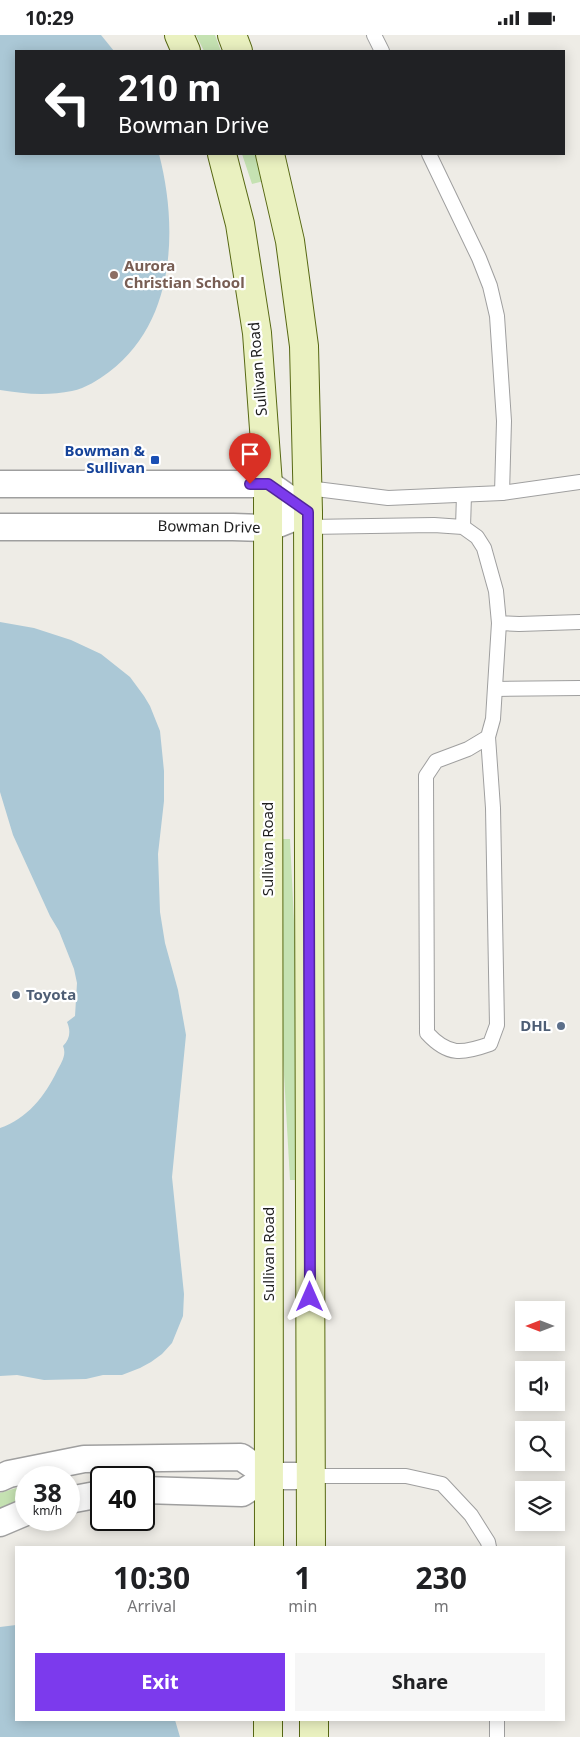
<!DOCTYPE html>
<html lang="en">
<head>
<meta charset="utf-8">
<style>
	:root { --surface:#fff; --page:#f6f6f6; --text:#202124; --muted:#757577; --accent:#7c3aed }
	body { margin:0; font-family:"Noto Sans",sans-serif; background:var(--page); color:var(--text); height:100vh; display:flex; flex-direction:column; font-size:19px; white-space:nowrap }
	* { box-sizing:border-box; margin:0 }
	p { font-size:16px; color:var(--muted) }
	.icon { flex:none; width:28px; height:28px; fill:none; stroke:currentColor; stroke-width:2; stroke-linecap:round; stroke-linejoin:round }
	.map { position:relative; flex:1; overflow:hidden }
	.sheet { position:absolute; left:15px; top:1511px; width:550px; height:175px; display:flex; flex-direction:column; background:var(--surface); border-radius:0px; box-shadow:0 2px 12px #0003 }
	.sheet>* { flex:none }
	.guide { position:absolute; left:15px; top:15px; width:550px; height:105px; border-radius:0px; box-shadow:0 2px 12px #0003; background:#202124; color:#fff; overflow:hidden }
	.needle { width:32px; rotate:270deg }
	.buttons { position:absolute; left:515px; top:1266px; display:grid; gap:10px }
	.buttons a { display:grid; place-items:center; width:50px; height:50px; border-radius:0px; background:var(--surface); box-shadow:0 2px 12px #0003; font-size:25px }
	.speed { position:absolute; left:15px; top:1431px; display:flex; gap:10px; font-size:25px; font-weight:700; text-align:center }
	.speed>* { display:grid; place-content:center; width:65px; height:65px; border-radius:50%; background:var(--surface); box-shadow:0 2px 12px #0003; line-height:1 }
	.speed small { font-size:12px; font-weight:400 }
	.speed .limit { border:2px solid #111; border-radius:8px; background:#fff; color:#111 }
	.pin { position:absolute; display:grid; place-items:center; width:42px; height:42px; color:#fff; margin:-51px -21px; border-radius:50% 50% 50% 0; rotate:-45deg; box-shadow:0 0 5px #0007 }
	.pin .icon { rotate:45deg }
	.me { position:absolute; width:55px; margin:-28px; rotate:0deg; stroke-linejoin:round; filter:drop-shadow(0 0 4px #0008) }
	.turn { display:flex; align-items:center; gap:18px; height:105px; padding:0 20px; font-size:22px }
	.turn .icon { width:65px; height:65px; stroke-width:2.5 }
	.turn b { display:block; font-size:35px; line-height:42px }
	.eta { display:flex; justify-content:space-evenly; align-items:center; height:85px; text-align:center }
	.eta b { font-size:30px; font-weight:700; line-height:35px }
	.primary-button { display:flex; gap:10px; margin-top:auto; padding:10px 20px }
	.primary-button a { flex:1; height:58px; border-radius:0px; background:var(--accent); color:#fff; font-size:20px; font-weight:700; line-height:58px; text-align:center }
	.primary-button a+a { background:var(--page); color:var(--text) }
	.status { display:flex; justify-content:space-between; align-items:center; height:35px; padding:0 25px; background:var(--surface); direction:ltr }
	.status svg { height:14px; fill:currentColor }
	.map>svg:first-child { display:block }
	.grass { fill:#c5e2b2 }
	.water { fill:#abc8d6 }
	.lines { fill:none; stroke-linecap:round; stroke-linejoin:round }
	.lane-casing { stroke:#9f9f9f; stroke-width:16 }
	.street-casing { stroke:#9f9f9f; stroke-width:29 }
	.secondary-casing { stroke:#576813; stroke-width:30 }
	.lane { stroke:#fff; stroke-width:14 }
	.street { stroke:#fff; stroke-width:26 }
	.secondary { stroke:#eaf1c0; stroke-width:28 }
	.route-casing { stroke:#51269a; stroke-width:12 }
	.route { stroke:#7c3aed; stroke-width:9 }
	.education-dot { fill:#8d6e63; stroke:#fff; stroke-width:2 }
	.transit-dot { fill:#1a4fb4; stroke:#fff; stroke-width:2 }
	.service-dot { fill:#5c6f8a; stroke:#fff; stroke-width:2 }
	.labels { text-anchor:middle; stroke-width:4.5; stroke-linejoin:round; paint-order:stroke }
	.education-label { font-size:15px; font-weight:bold; fill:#785e54; stroke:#fff; text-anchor:start }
	.street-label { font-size:15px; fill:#1e1e1e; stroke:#fff }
	.transit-label { font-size:15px; font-weight:bold; fill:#164399; stroke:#fff; text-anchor:end }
	.service-label { font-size:15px; font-weight:bold; fill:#4e5e75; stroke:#fff; text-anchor:start }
</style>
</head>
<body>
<div class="status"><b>10:29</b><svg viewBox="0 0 49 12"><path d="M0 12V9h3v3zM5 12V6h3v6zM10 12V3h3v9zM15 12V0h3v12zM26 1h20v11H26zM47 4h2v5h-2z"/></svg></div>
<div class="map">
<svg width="580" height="1702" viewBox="0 0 580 1702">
	<rect width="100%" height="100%" fill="#eeece6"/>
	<!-- grass -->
	<g class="grass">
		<path d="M196 0H215L221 16H204Z"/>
		<path d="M242 119H256L264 146 252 149Z"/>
		<path d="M279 804H290L299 990 300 1145H290L283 1022Z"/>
		<path d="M26 1450V1462L0 1475V1458Z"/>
	</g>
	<!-- water -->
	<g class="water">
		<path d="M0 0H101L114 16H16V119H159C178 192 176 287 109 337 98 345 86 353 72 356 48 361 24 359 0 355Z"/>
		<path d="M0 587 34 593 71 605 101 619 130 642 144 661 150 671 160 696 164 736V766L158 819 160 877 165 908 178 955 186 1000 172 1142 184 1259 183 1281 172 1308 162 1319 151 1327 140 1333 122 1340H103L86 1344 44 1345 17 1340 0 1341V1093C27 1084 45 1061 57 1036 61 1028 67 1020 63 1011 70 1004 71 996 67 987L75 981 77 948 74 934 59 896 50 881 13 800 0 757Z"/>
		<path d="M16 1590V1685H175L180 1702H0V1592Z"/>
	</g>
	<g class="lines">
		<!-- lane casing -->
		<g class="lane-casing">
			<g id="lane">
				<path d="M374 0 382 16"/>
				<path d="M429 119 479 223 490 251 497 281 504 386 502 458"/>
				<path d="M308 453 388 463 502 458 580 447"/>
				<path d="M308 492 434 490 463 492 477 502 484 513 496 556 499 588 519 589 580 587"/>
				<path d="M463 492 464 460"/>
				<path d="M495 654 580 653"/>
				<path d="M488 702 493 773 497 990 490 1009C462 1019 448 1021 427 998L426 741 436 726 468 714 488 702 493 684 499 588"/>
				<path d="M310 1441H406L442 1449 471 1480 488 1507 489 1512"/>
				<path d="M497 1685V1702"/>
			</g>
		</g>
		<!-- street casing -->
		<g class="street-casing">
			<g id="street">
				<path d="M0 449H268L308 477"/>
				<path d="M0 492H233L268 493 308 477"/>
				<path d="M0 1443 9 1439 84 1424 241 1422 269 1441"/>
				<path d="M144 1455 242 1458 269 1441H310"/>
				<path d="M69 1465 101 1459"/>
				<path d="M0 1488 26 1477"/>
			</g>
		</g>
		<!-- secondary casing -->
		<g class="secondary-casing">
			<g id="secondary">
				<path d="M179 0 186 16"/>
				<path d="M232 0 238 16"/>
				<path d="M222 119 240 189 257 298 268 449 269 1512"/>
				<path d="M270 119 290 206 304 311 308 477 311 1512"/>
				<path d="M314 1685V1702"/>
				<path d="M268 1702V1685"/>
			</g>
		</g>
		<!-- lane -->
		<use href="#lane" class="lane"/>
		<!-- street -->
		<use href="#street" class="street"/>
		<!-- secondary -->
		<use href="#secondary" class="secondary"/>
	</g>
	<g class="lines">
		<!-- route casing -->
		<g class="route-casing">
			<path id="route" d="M250 449H268L308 477 310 1262"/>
		</g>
		<!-- route -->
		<use href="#route" class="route"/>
	</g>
	<!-- markers -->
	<circle class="education-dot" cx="114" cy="240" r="5"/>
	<rect class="transit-dot" x="150" y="420" width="10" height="10" rx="2.5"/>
	<g class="service-dot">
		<circle cx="16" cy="960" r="5"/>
		<circle cx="561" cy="991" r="5"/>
	</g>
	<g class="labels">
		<!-- education labels -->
		<g class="education-label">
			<text x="124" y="236">Aurora<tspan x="124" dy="17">Christian School</tspan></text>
		</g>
		<!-- street labels -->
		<g class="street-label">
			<text transform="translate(258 334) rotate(-95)" y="5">Sullivan Road</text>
			<text transform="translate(209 492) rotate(1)" y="5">Bowman Drive</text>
			<text transform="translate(268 814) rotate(-90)" y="5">Sullivan Road</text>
			<text transform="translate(269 1219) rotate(-90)" y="5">Sullivan Road</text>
		</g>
		<!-- transit labels -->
		<g class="transit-label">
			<text x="145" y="421">Bowman &amp;<tspan x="145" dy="17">Sullivan</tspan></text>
		</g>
		<!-- service labels -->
		<g class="service-label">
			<text x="26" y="965">Toyota</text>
			<text x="551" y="996" text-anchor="end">DHL</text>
		</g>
	</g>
</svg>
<div class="buttons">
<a><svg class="needle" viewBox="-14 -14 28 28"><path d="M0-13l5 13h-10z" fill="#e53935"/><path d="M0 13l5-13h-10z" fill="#757577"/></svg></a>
<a><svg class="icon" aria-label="sound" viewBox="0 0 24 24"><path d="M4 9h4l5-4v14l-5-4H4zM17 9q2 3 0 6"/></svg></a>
<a><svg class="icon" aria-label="search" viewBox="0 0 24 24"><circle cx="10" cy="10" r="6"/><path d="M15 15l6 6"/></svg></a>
<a><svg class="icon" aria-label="layers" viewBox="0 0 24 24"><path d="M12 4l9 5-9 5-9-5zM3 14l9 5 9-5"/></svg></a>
</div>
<div class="speed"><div>38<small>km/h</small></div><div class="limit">40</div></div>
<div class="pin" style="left:250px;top:449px;background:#d93025"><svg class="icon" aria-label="arrive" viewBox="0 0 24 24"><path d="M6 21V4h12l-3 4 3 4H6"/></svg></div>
<svg class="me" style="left:310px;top:1262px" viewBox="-20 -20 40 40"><path d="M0-17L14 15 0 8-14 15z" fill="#7c3aed" stroke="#fff" stroke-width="4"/></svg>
<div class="guide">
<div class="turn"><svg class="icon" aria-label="left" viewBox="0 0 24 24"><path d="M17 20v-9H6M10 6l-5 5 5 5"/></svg><div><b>210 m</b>Bowman Drive</div></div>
</div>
<section class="sheet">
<div class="eta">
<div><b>10:30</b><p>Arrival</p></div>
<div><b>1</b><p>min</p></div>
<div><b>230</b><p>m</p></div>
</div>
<div class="primary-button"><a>Exit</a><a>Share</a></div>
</section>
</div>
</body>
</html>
